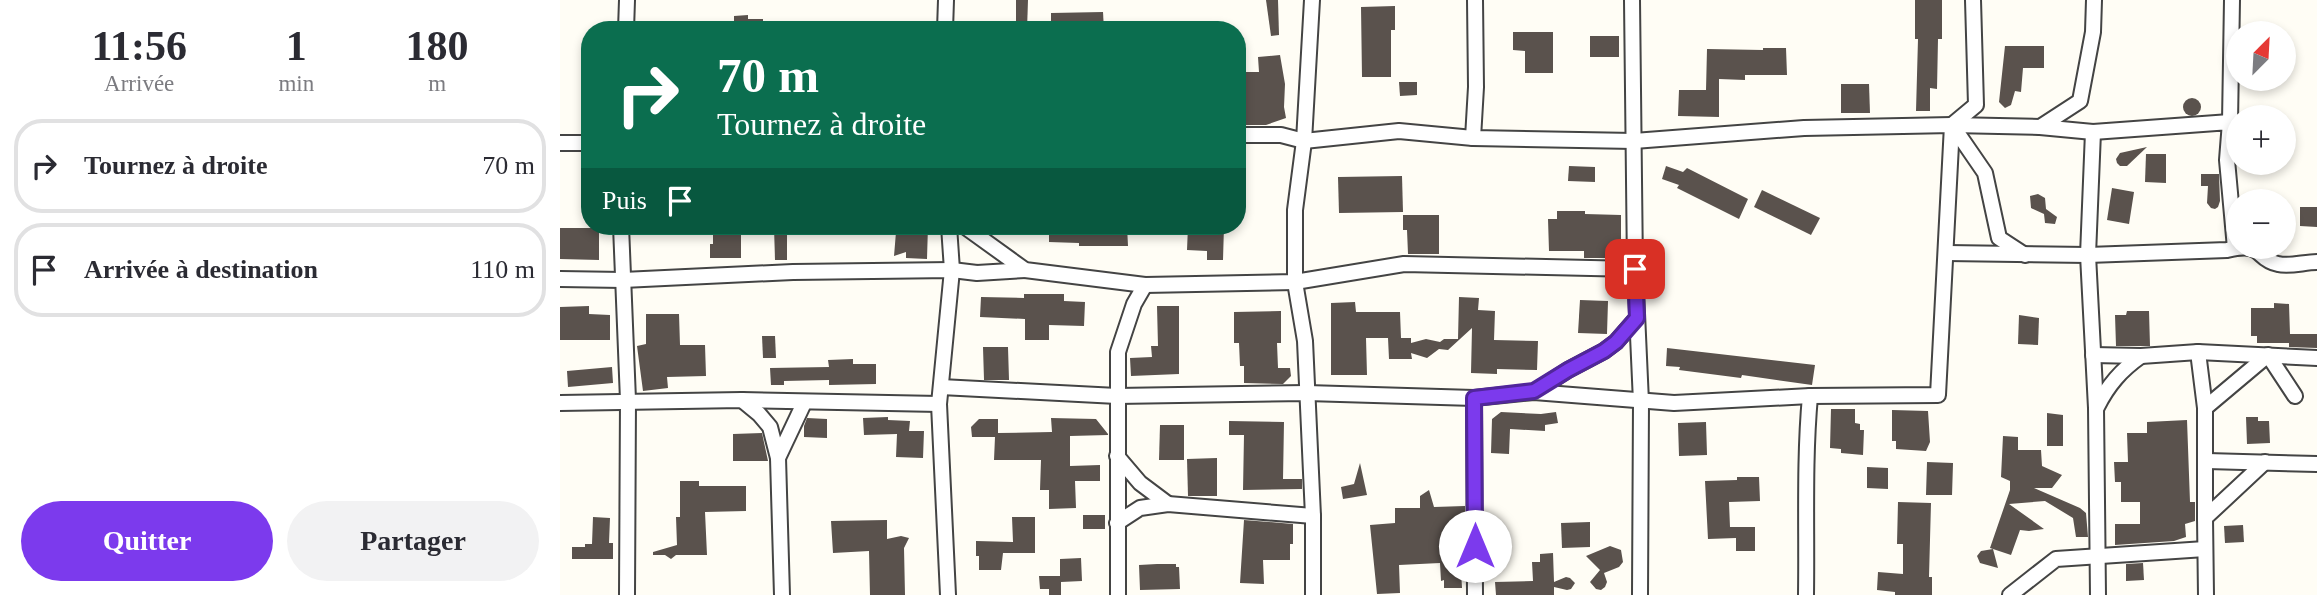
<!DOCTYPE html>
<html lang="fr">
<head>
<meta charset="utf-8">
<style>
	:root { --surface:#fff; --page:#f2f2f3; --text:#2b2b33; --muted:#7c7c81; --line:#e1e1e2; --accent:#7c3aed }
	body { margin:0; font-family:"Times New Roman",serif; background:var(--page); color:var(--text); height:100vh; display:flex; flex-direction:column; font-size:26px; white-space:nowrap }
	* { box-sizing:border-box; margin:0 }
	p { font-size:23px; color:var(--muted) }
	.icon { flex:none; width:38px; height:38px; fill:none; stroke:currentColor; stroke-width:2; stroke-linecap:round; stroke-linejoin:round }
	.map { position:relative; flex:1; overflow:hidden }
	.details { display:flex; flex-direction:column; background:var(--surface); width:560px }
	.details>* { flex:none }
	.top-card { position:absolute; left:21px; top:21px; width:665px; height:214px; border-radius:28px; box-shadow:0 4px 10px #0003; background:#0b6e4f; color:#fff; overflow:hidden }
	.needle { width:46px; rotate:24deg }
	.tools { position:absolute; left:1666px; top:21px; display:grid; gap:14px }
	.tools a { display:grid; place-items:center; width:70px; height:70px; border-radius:50%; background:var(--surface); box-shadow:0 4px 10px #0003; font-size:35px }
	.pin { position:absolute; display:grid; place-items:center; width:60px; height:60px; color:#fff; margin:-30px; border-radius:14px; box-shadow:0 4px 10px #0006 }
	.me { position:absolute; width:77px; margin:-38px; rotate:0deg; stroke-linejoin:round; filter:drop-shadow(0 0 5px #0008) }
	.turn { display:flex; align-items:center; gap:24px; height:147px; padding:0 21px; font-size:32px }
	.turn .icon { width:91px; height:91px; stroke-width:2.5 }
	.turn b { display:block; font-size:49px; line-height:60px }
	.then { display:flex; align-items:center; height:66px; padding:0 21px; background:#0003; gap:14px; font-size:26px }
	.eta { display:flex; justify-content:space-evenly; align-items:center; height:119px; text-align:center }
	.eta b { font-size:42px; font-weight:600; line-height:49px }
	.action { display:flex; gap:14px; margin-top:auto; padding:14px 21px }
	.action a { flex:1; height:80px; border-radius:42px; background:var(--accent); color:#fff; font-size:28px; font-weight:600; line-height:80px; text-align:center }
	.action a+a { background:var(--page); color:var(--text) }
	ul { padding:0; list-style:none }
	li { display:flex; align-items:center; gap:21px; height:94px; margin:0 14px 10px; padding:0 7px; border:4px solid var(--line); border-radius:28px }
	li div { flex:1 }
	li b { display:block; font-size:26px }
	li em { font-style:normal }
	main { display:flex; flex:1; min-height:0 }
	.map>svg:first-child { display:block }
	.building { fill:#5a524d }
	.lines { fill:none; stroke-linecap:round; stroke-linejoin:round }
	.minor-casing { stroke:#444; stroke-width:18 }
	.minor { stroke:#fff; stroke-width:14 }
	.route-casing { stroke:#51269a; stroke-width:18 }
	.route { stroke:#7c3aed; stroke-width:12 }
</style>
</head>
<body>
<main>
<section class="details">
<div class="eta">
<div><b>11:56</b><p>Arrivée</p></div>
<div><b>1</b><p>min</p></div>
<div><b>180</b><p>m</p></div>
</div>
<ul>
<li><svg class="icon" aria-label="right" viewBox="0 0 24 24"><path d="M7 20v-9h11M14 6l5 5-5 5"/></svg><div><b>Tournez à droite</b></div><em>70 m</em></li>
<li><svg class="icon" aria-label="arrive" viewBox="0 0 24 24"><path d="M6 21V4h12l-3 4 3 4H6"/></svg><div><b>Arrivée à destination</b></div><em>110 m</em></li>
</ul>
<div class="action"><a>Quitter</a><a>Partager</a></div>
</section>
<div class="map">
<svg width="1757" height="595" viewBox="0 0 1757 595">
	<rect width="100%" height="100%" fill="#fffdf5"/>
	<!-- building -->
	<g class="building">
		<path d="M456 0H468L467 30H456Z"/>
		<path d="M706 0H718L719 35 711 36Z"/>
		<path d="M1355 0H1382V39H1378L1377 89 1370 88V111H1356L1358 39H1355Z"/>
		<path d="M835 6V30H831V77H802L801 7Z"/>
		<path d="M543 12 544 30H491V13Z"/>
		<path d="M188 15V19H203V30H174V16Z"/>
		<path d="M953 32H993V73H965V51L953 50Z"/>
		<rect x="1030" y="36" width="29" height="21"/>
		<path d="M1445 46H1484V68H1463L1461 92 1455 91 1451 105 1445 108 1439 102Z"/>
		<path d="M1203 48H1226L1227 75H1185V80L1159 79V117L1118 116 1119 90H1146L1147 49 1203 50Z"/>
		<path d="M720 55 725 84 724 107 726 118 706 125H684L686 72H699L698 57Z"/>
		<path d="M839 82H857V95L840 96Z"/>
		<path d="M1281 84H1309L1310 113H1281Z"/>
		<circle cx="1632" cy="107" r="9"/>
		<path d="M1587 147 1567 166H1560L1557 163 1556 159 1560 153Z"/>
		<path d="M1586 154H1606V183L1585 182Z"/>
		<path d="M1009 166 1035 167V182L1008 181Z"/>
		<path d="M1106 166 1123 172 1127 168 1188 199 1179 219 1117 188 1119 185 1102 179Z"/>
		<path d="M1641 174H1659L1660 201 1658 207 1655 209 1651 208 1647 203 1648 186H1641Z"/>
		<path d="M842 176 843 212 779 213 778 177Z"/>
		<path d="M1552 188 1574 192 1569 224 1547 220Z"/>
		<path d="M1202 190 1260 218 1251 235 1194 207Z"/>
		<path d="M1478 194 1485 198 1486 209 1497 217 1495 224 1485 223 1484 214 1471 208 1470 196Z"/>
		<path d="M1740 207H1757V227L1740 226Z"/>
		<path d="M997 211H1025V214L1061 215V251L1053 258H1024V251H989L988 219H997Z"/>
		<path d="M843 215H879V254H848L847 230H843Z"/>
		<path d="M153 226H181V258H150V244H153Z"/>
		<path d="M346 226H368L367 259 346 258V252L334 256 336 232 346 228Z"/>
		<path d="M489 226H567L568 246H519V243L489 242Z"/>
		<path d="M628 226H664L663 260H647V251L627 250Z"/>
		<path d="M0 228H39V260L0 259Z"/>
		<path d="M214 228H227V260H215Z"/>
		<path d="M464 294H504V301L525 302 524 326 489 325V340H465V319L420 317 421 297 464 298Z"/>
		<path d="M899 297 919 298 918 310 935 311 934 340 978 341 977 370 937 369V374L911 373 912 328 888 350 879 349 867 358 851 353 852 359H829L828 338H806L807 375H771V303L795 302 796 312H840L841 338H851V343L866 339 880 342 884 339H898Z"/>
		<path d="M1020 300 1048 301 1047 334 1018 333Z"/>
		<path d="M1714 303 1729 304 1730 334H1757V348L1729 347V343H1697V336H1691V308H1714Z"/>
		<path d="M29 306V314L50 315V340H0V307Z"/>
		<path d="M597 306H619V374L571 376 570 358 592 357 591 346H598Z"/>
		<path d="M721 311V343H717L718 368H730L731 376 723 384 684 383V366H680L679 343H674V312Z"/>
		<path d="M1567 311H1589L1590 346H1556L1555 315H1566Z"/>
		<path d="M86 314H119L120 345H145L146 376 107 377 108 388 83 391 77 346 86 344Z"/>
		<path d="M1459 315 1479 318 1478 345 1458 344Z"/>
		<path d="M202 336H215L216 358H203Z"/>
		<path d="M423 347H448L449 380H424Z"/>
		<path d="M1107 348 1255 365 1252 385 1182 375 1181 378 1119 370 1120 367 1106 366Z"/>
		<path d="M293 359V364H316V384L269 385V380L224 381V385H211L210 368 269 367 268 360Z"/>
		<path d="M52 367 53 383 8 387 7 371Z"/>
		<path d="M1271 409H1295V423L1300 424V430H1304L1303 455 1281 453V449L1270 448Z"/>
		<path d="M1332 410 1368 411 1370 442 1366 451 1336 449V441H1332Z"/>
		<path d="M941 412 981 414 996 412 998 423 985 425V431L950 429 949 454 931 453 932 419Z"/>
		<path d="M1487 413 1503 415V446H1487Z"/>
		<path d="M328 417V420L350 421 349 431H364L363 458 336 457 337 434 304 435 303 418Z"/>
		<path d="M1686 417H1698V421H1709L1710 443 1687 444Z"/>
		<path d="M247 418 267 419V438L244 437V426Z"/>
		<path d="M491 418 536 419 548 434V435L510 436V466L540 465V481H515L516 508 489 509V490H480L481 460H434L435 437H412L411 427 419 419H438V433L492 432Z"/>
		<path d="M1627 420 1630 502H1635V521L1625 524 1626 537 1614 541 1555 545V524H1580V502H1561V482H1555L1554 462H1568L1567 433H1587V422Z"/>
		<path d="M669 421 724 422 723 479H742V489L683 490 684 435H669Z"/>
		<path d="M1146 422 1147 455 1119 456 1118 423Z"/>
		<path d="M600 425H624V460H599Z"/>
		<path d="M202 433 208 461H173V434Z"/>
		<path d="M1443 436 1458 437V450H1481L1482 466 1502 475 1492 488H1474L1520 508 1526 513 1528 537H1516L1513 518 1485 501 1449 504 1484 529 1469 531 1460 530 1451 555 1433 549 1438 568 1420 563 1417 556 1421 551 1433 549 1430 548 1450 490V481L1441 477Z"/>
		<path d="M657 458V496H628L627 459Z"/>
		<path d="M1367 462 1393 463 1392 495H1366Z"/>
		<path d="M800 463 807 495 783 499 781 487 794 484Z"/>
		<path d="M1307 467 1328 468V489L1307 488Z"/>
		<path d="M1177 477H1199L1200 501 1169 502 1170 527H1195V551H1176V538L1148 539 1145 481 1177 480Z"/>
		<path d="M120 481H139V486H186V511L145 512 147 555H116L111 559 105 555H93V552L117 545 116 517H120Z"/>
		<path d="M869 490 874 507 905 506V551L900 552 902 588H884V580L881 581 880 563 839 565 840 593 817 594 810 525 835 523V508H860V496Z"/>
		<path d="M1338 502 1371 503 1369 577H1372V595H1335V592L1317 590 1318 572 1343 574V544H1337Z"/>
		<rect x="523" y="515" width="22" height="14"/>
		<path d="M33 517 50 518 49 543H53V559H12V547H25V544H32Z"/>
		<path d="M452 517H475V553H443L441 570H419V556H416V541L453 542Z"/>
		<path d="M327 520V539L341 536 349 538 344 548 345 595H310L309 551 273 553 271 521Z"/>
		<path d="M684 520 733 524V544H730V560H703L704 584 680 583Z"/>
		<path d="M1030 522V547L1002 548 1001 523Z"/>
		<path d="M1683 525 1684 542 1665 543 1664 526Z"/>
		<path d="M1050 546 1061 550 1063 562 1059 567 1044 573 1047 582 1045 587 1041 590 1036 589 1030 582 1040 570 1026 556Z"/>
		<path d="M993 553 994 582 1006 577 1010 578 1015 583 1011 589 1007 590 994 587V595H936L935 582 973 581 972 562H980V554Z"/>
		<path d="M521 558 522 581 501 582V595H489V589H480L479 576H500V559Z"/>
		<path d="M1583 563 1584 580 1566 581V564Z"/>
		<path d="M597 564H616V567H619L620 589 580 590 579 565Z"/>
	</g>
	<g class="lines">
		<!-- minor casing -->
		<g class="minor-casing">
			<g id="minor">
				<path d="M752 0 744 141 735 210V282L745 341 753 516V595"/>
				<path d="M1072 0 1075 269 1081 402 1080 595"/>
				<path d="M66 30 67 0"/>
				<path d="M385 30 386 0"/>
				<path d="M1670 122 1672 0"/>
				<path d="M1392 125 1425 173 1439 238 1465 255"/>
				<path d="M1480 127 1520 101 1533 32 1534 0"/>
				<path d="M1533 132 1528 255 1536 408 1538 595"/>
				<path d="M677 135H721L744 141 839 131 913 138 1074 141 1244 128 1392 125 1480 127 1533 132 1670 122 1667 160 1675 248"/>
				<path d="M913 138 916 87 915 0"/>
				<path d="M0 143H30"/>
				<path d="M61 226 68 400 67 595"/>
				<path d="M404 226 465 270 585 285 735 282 844 264 1075 269"/>
				<path d="M1387 253 1528 255 1667 250C1705 241 1694 259 1718 264 1730 267 1744 262 1757 262"/>
				<path d="M0 279 63 280 233 272 392 270 417 273 465 270"/>
				<path d="M1638 352 1645 408V518"/>
				<path d="M1533 355 1581 356 1638 352 1757 358"/>
				<path d="M381 387 557 396 747 393 914 398 974 392 1114 403 1250 396 1378 395 1392 125 1416 105 1413 0"/>
				<path d="M974 392 1008 370 1044 351 1056 342 1077 318"/>
				<path d="M914 398 915 595"/>
				<path d="M182 400 199 414 210 427 218 458 222 595"/>
				<path d="M0 403 182 400 379 404"/>
				<path d="M1537 407C1548 385 1561 370 1581 356"/>
				<path d="M1645 408 1708 355 1735 396"/>
				<path d="M557 456 580 483 608 504"/>
				<path d="M218 458 244 403"/>
				<path d="M1647 461 1757 464"/>
				<path d="M557 523 580 508 608 504 753 516"/>
				<path d="M388 595 379 404 392 270 389 226"/>
				<path d="M558 595V352L574 304 585 285"/>
				<path d="M1246 595C1247 529 1244 462 1250 396"/>
				<path d="M1450 595 1496 559 1645 549"/>
				<path d="M1646 595 1645 518 1705 462"/>
			</g>
		</g>
		<!-- minor -->
		<use href="#minor" class="minor"/>
	</g>
	<g class="lines">
		<!-- route casing -->
		<g class="route-casing">
			<path id="route" d="M915 546 914 398 974 391 1008 370 1044 351 1056 342 1077 318 1075 269"/>
		</g>
		<!-- route -->
		<use href="#route" class="route"/>
	</g>
</svg>
<div class="tools">
<a><svg class="needle" viewBox="-14 -14 28 28"><path d="M0-13l5 13h-10z" fill="#e53935"/><path d="M0 13l5-13h-10z" fill="#7c7c81"/></svg></a>
<a>+</a>
<a>−</a>
</div>
<div class="pin" style="left:1075px;top:269px;background:#d93025"><svg class="icon" aria-label="arrive" viewBox="0 0 24 24"><path d="M6 21V4h12l-3 4 3 4H6"/></svg></div>
<svg class="me" style="left:915px;top:546px" viewBox="-20 -20 40 40"><circle r="19" fill="#fff"/><path d="M0-13L10 11 0 6-10 11z" fill="#7c3aed"/></svg>
<div class="top-card">
<div class="turn"><svg class="icon" aria-label="right" viewBox="0 0 24 24"><path d="M7 20v-9h11M14 6l5 5-5 5"/></svg><div><b>70 m</b>Tournez à droite</div></div>
<div class="then">Puis<svg class="icon" aria-label="arrive" viewBox="0 0 24 24"><path d="M6 21V4h12l-3 4 3 4H6"/></svg></div>
</div>
</div>
</main>
</body>
</html>
